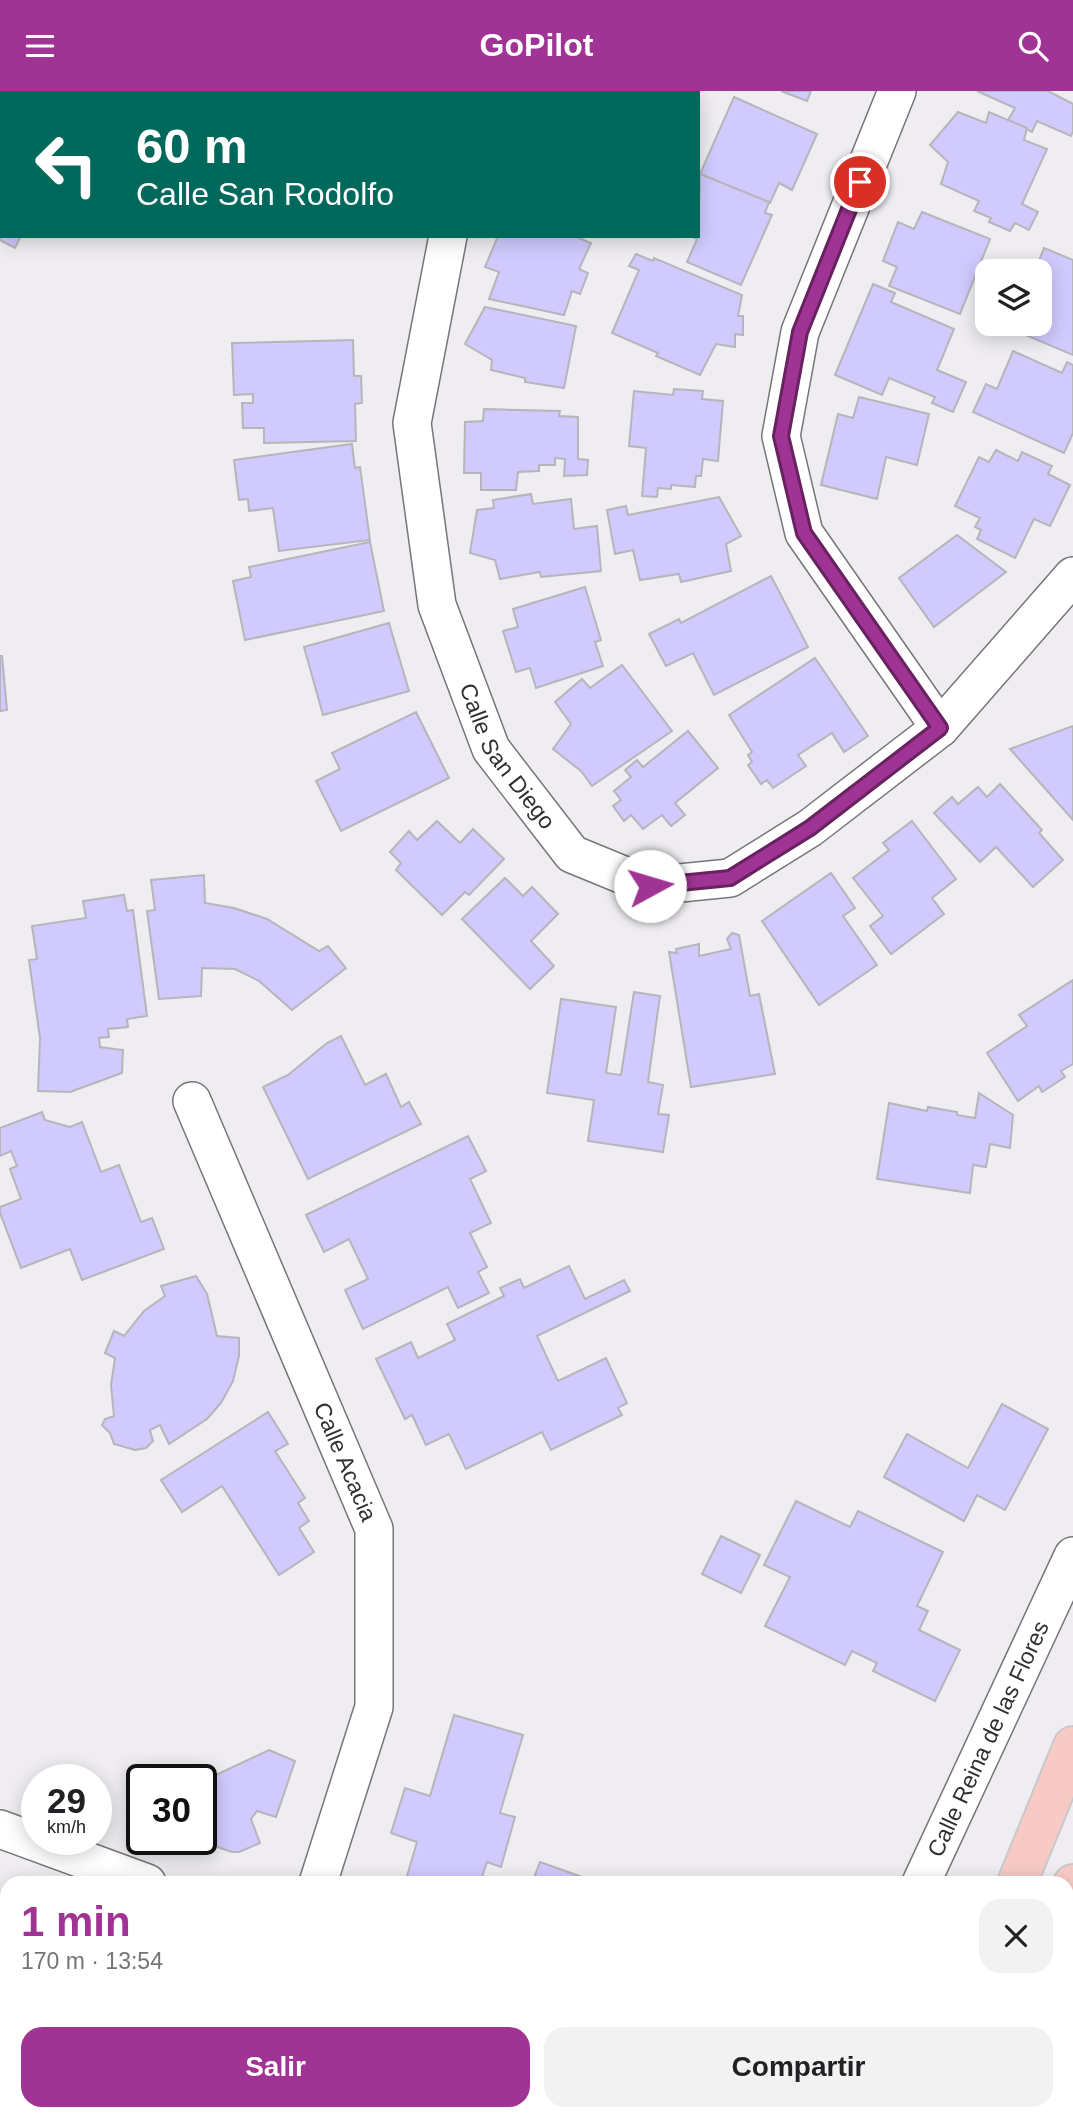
<!DOCTYPE html>
<html lang="es">
<head>
<meta charset="utf-8">
<style>
	:root { --surface:#fff; --page:#f2f2f2; --text:#202124; --muted:#757577; --accent:#a03494 }
	body { margin:0; font-family:Helvetica,sans-serif; background:var(--page); color:var(--text); height:100vh; display:flex; flex-direction:column; font-size:26px; white-space:nowrap }
	* { box-sizing:border-box; margin:0 }
	p { font-size:23px; color:var(--muted) }
	.icon { flex:none; width:38px; height:38px; fill:none; stroke:currentColor; stroke-width:2; stroke-linecap:round; stroke-linejoin:round }
	.map { position:relative; flex:1; overflow:hidden }
	.side { position:absolute; left:0px; top:1785px; width:1074px; height:245px; display:flex; flex-direction:column; background:var(--surface); border-radius:21px 21px 0 0; box-shadow:0 4px 18px #0003 }
	.side>* { flex:none }
	.hud { position:absolute; left:0px; top:0px; width:700px; height:147px; box-shadow:0 4px 18px #0003; background:#00695c; color:#fff; overflow:hidden }
	.controls { position:absolute; left:975px; top:168px; display:grid; gap:14px }
	.controls a { display:grid; place-items:center; width:77px; height:77px; border-radius:14px; background:var(--surface); box-shadow:0 4px 18px #0003; font-size:35px }
	.speed { position:absolute; left:21px; top:1673px; display:flex; gap:14px; font-size:35px; font-weight:700; text-align:center }
	.speed>* { display:grid; place-content:center; width:91px; height:91px; border-radius:50%; background:var(--surface); box-shadow:0 4px 18px #0003; line-height:1 }
	.speed small { font-size:18px; font-weight:400 }
	.speed .limit { border:4px solid #111; border-radius:10px; background:#fff; color:#111 }
	.pin { position:absolute; display:grid; place-items:center; width:60px; height:60px; color:#fff; margin:-30px; border:4px solid #fff; border-radius:50%; box-shadow:0 2px 7px #0007 }
	.me { position:absolute; width:77px; margin:-38px; rotate:84deg; stroke-linejoin:round; filter:drop-shadow(0 0 5px #0008) }
	.turn { display:flex; align-items:center; gap:24px; height:147px; padding:0 21px; font-size:32px }
	.turn .icon { width:91px; height:91px; stroke-width:2.5 }
	.turn b { display:block; font-size:49px; line-height:60px }
	.round { display:grid; place-items:center; flex:none; width:74px; height:74px; border-radius:21px; background:var(--page) }
	.overview { display:flex; align-items:center; justify-content:space-between; height:119px; padding:0 21px }
	h1 { font-size:42px; font-weight:700; line-height:52px; color:var(--accent) }
	.action { display:flex; gap:14px; margin-top:auto; padding:14px 21px }
	.action a { flex:1; height:80px; border-radius:21px; background:var(--accent); color:#fff; font-size:28px; font-weight:700; line-height:80px; text-align:center }
	.action a+a { background:var(--page); color:var(--text) }
	header { display:flex; justify-content:space-between; align-items:center; height:91px; padding:0 21px; background:var(--accent); color:#fff; font-size:32px; font-weight:700 }
	.map>svg:first-child { display:block }
	.building { fill:#d0cafe; stroke:#b6b5b9; stroke-width:2 }
	.lines { fill:none; stroke-linecap:round; stroke-linejoin:round }
	.minor-casing { stroke:#767578; stroke-width:40 }
	.motorway-casing { stroke:#c9c9c9; stroke-width:42 }
	.minor { stroke:#fff; stroke-width:37 }
	.motorway { stroke:#f7cac6; stroke-width:38 }
	.route-casing { stroke:#682260; stroke-width:18 }
	.route { stroke:#a03494; stroke-width:12 }
	.labels { text-anchor:middle; stroke-width:6; stroke-linejoin:round; paint-order:stroke }
	.street-label { font-size:23px; fill:#302f31; stroke:#fcfbfe }
</style>
</head>
<body>
<header><svg class="icon" aria-label="menu" viewBox="0 0 24 24"><path d="M4 6h16M4 12h16M4 18h16"/></svg>GoPilot<svg class="icon" aria-label="search" viewBox="0 0 24 24"><circle cx="10" cy="10" r="6"/><path d="M15 15l6 6"/></svg></header>
<div class="map">
<svg width="1073" height="2030" viewBox="0 0 1073 2030">
	<rect width="100%" height="100%" fill="#efedf1"/>
	<!-- building -->
	<g class="building">
		<path d="M558 0H662L557 2Z"/>
		<path d="M781 0H811L807 10Z"/>
		<path d="M977 0H1048L1073 13V40L1071 45 1037 30 1032 41 1008 29 1015 17Z"/>
		<path d="M734 6 817 43 792 99 779 92 770 112 700 83Z"/>
		<path d="M958 21 986 32 989 21 1027 37 1024 49 1047 58 1022 113 1038 121 1029 139 1015 132 1010 140 989 131 991 127 974 120 979 110 941 93 948 71 930 54Z"/>
		<path d="M700 83 769 111 765 122 772 124 741 194 687 171 697 148 691 145H698Z"/>
		<path d="M0 96 2 145H21L15 157 0 149Z"/>
		<path d="M922 121 990 148 960 223 889 195 897 176 883 170 898 131 914 138Z"/>
		<path d="M498 145H574L591 152 579 178 588 182 580 203 572 200 564 224 489 208 499 181 485 176Z"/>
		<path d="M1044 157 1073 169V264L1016 240 1019 233H1040V180H1035Z"/>
		<path d="M636 163 653 170 654 167 742 204 738 225H743V244L735 243V256L716 253 700 284 656 265 658 262 612 242 639 179 629 175Z"/>
		<path d="M873 193 895 202 891 211 954 238 937 279 966 291 953 321 932 312 935 306 889 287 882 304 835 284Z"/>
		<path d="M485 216 576 235 564 297 525 291V287L491 279 492 269 465 253Z"/>
		<path d="M353 249 354 285H361L362 312 355 313 356 350 264 352V337H243L242 312H253V303L234 304 232 252Z"/>
		<path d="M1013 260 1062 282 1067 271 1073 274V342L1064 362 973 321 986 293 997 298Z"/>
		<path d="M674 298 703 300 702 308 723 310 718 370 703 368 701 385H696L695 396 671 394V398L658 397 657 406 642 405 646 357 629 355 634 300 673 304Z"/>
		<path d="M859 306 929 323 917 374 886 366 877 408 821 394 838 323 853 327Z"/>
		<path d="M484 318 560 320 559 325 578 326V368L588 369 587 384 564 385 565 368 555 367V374H539V380L518 381 516 399H481V382H464L465 331 483 330Z"/>
		<path d="M352 353 355 377 360 376 370 449 279 460 273 417 249 420 248 408 239 409 234 369Z"/>
		<path d="M996 359 1018 370 1022 361 1052 375 1048 383 1070 394 1050 435 1034 428 1015 467 977 448 981 439 975 436 980 427 955 415 979 366 989 371Z"/>
		<path d="M531 403 533 413 571 408 574 438 597 435 601 480 541 486 540 481 500 488 495 469 470 462 477 419 494 417 493 409Z"/>
		<path d="M719 406 741 445 726 453 731 480 681 491 679 483 640 489 633 459 615 463 607 419 626 415 628 424Z"/>
		<path d="M957 444 1006 481 934 536 899 487Z"/>
		<path d="M370 451 384 520 245 549 233 490 251 486 249 476Z"/>
		<path d="M771 485 808 556 714 604 693 562 666 575 649 543 679 528 681 532Z"/>
		<path d="M585 496 601 549 595 551 603 575 536 597 530 577 516 581 503 540 518 536 513 518Z"/>
		<path d="M389 532 409 600 323 624 304 556Z"/>
		<path d="M0 565H2L7 619 0 620Z"/>
		<path d="M815 567 868 645 844 661 832 642 798 664 806 675 773 697 767 689 761 693 748 674 752 671 748 664 752 661 729 624Z"/>
		<path d="M622 574 672 640 592 695 581 680 553 658 571 633 555 611 582 588 590 597Z"/>
		<path d="M416 621 449 687 341 740 316 690 340 678 332 662Z"/>
		<path d="M1073 635V729L1010 658Z"/>
		<path d="M688 640 718 677 675 712 685 724 671 735 662 724 643 738 631 724 624 730 613 715 621 709 614 700 631 686 625 679 637 669 643 676Z"/>
		<path d="M1000 693 1042 739 1039 742 1063 769 1033 796 996 756 980 771 934 722 952 706 958 713 978 696 987 706Z"/>
		<path d="M437 730 460 752 473 738 504 768 469 804 465 801 442 824 396 779 401 772 390 761 409 740 417 749Z"/>
		<path d="M912 730 956 788 932 807 944 823 891 863 870 835 883 825 853 787 889 759 883 752Z"/>
		<path d="M831 782 855 817 843 825 877 874 819 914 762 830Z"/>
		<path d="M204 784 205 812 234 817 267 828 319 860 328 855 346 877 292 919 259 890 235 878 202 877 201 905 159 908 147 820 155 819 151 789Z"/>
		<path d="M505 787 523 805 532 796 558 823 531 850 554 875 530 898 462 828Z"/>
		<path d="M124 804 127 820 133 819 147 925 127 928 128 936 108 938 109 946 99 947 100 956 123 959 122 982 70 1001 38 1000 40 947 29 869 37 868 32 835 86 827 83 810Z"/>
		<path d="M732 842 739 844 750 905 759 903 775 983 691 996 669 861 677 862 676 858 699 853V865L731 858 727 848Z"/>
		<path d="M1073 889V973L1061 980 1065 986 1042 1001 1039 995 1018 1010 987 962 1027 935 1019 924Z"/>
		<path d="M634 901 660 905 648 991 663 994 658 1023 669 1024 663 1061 588 1050 594 1009 547 1002 561 908 616 916 606 982 621 984Z"/>
		<path d="M341 945 365 994 386 983 401 1016 409 1011 421 1033 308 1088 263 996 288 984 327 952Z"/>
		<path d="M979 1002 1013 1024 1010 1057 990 1053 986 1076 973 1074 970 1102 877 1088 889 1012 927 1020 928 1016 957 1021V1024L975 1027Z"/>
		<path d="M42 1021 45 1029 70 1036 82 1031 101 1081 119 1074 141 1131 152 1127 164 1158 82 1189 70 1158 21 1177 0 1122V1116L21 1108 10 1078 17 1075 11 1060 0 1065V1037Z"/>
		<path d="M468 1045 486 1080 470 1088 491 1132 470 1142 487 1176 478 1181 489 1202 458 1217 448 1196 363 1238 345 1199 368 1188 349 1148 324 1161 306 1124Z"/>
		<path d="M569 1175 585 1208 624 1189 630 1200 537 1245 558 1290 606 1267 627 1312 618 1317 622 1324 551 1359 542 1341 466 1378 449 1343 426 1354 412 1324 405 1328 376 1268 411 1251 418 1267 455 1249 447 1233 504 1205 500 1197 520 1188 524 1197Z"/>
		<path d="M196 1185 207 1203 217 1245 239 1247V1265L233 1290 221 1312 207 1328 169 1353 160 1334 150 1339 153 1350 146 1357 135 1359 114 1353 110 1342 102 1334 105 1328 114 1325 111 1294 115 1267 105 1262 114 1240 124 1245 144 1220 165 1205 161 1195Z"/>
		<path d="M1002 1313 1048 1338 1005 1419 977 1404 964 1430 884 1386 907 1343 968 1377Z"/>
		<path d="M268 1321 288 1353 275 1360 305 1407 298 1412 309 1430 299 1437 314 1461 279 1484 222 1395 182 1421 161 1389Z"/>
		<path d="M796 1410 850 1436 858 1420 943 1461 917 1515 928 1520 919 1539 960 1559 935 1610 873 1580 877 1572 852 1560 845 1574 765 1535 790 1486 764 1474Z"/>
		<path d="M721 1445 760 1464 741 1502 702 1483Z"/>
		<path d="M454 1624 523 1644 500 1722 515 1726 501 1776 487 1771 480 1792H405L417 1751 391 1742 405 1697 430 1705Z"/>
		<path d="M269 1659 295 1670 276 1726 257 1720 251 1728 260 1752 239 1761H232L194 1748H201V1691Z"/>
		<path d="M540 1771 599 1792H532Z"/>
		<path d="M0 1832 7 1835V1903L0 1900Z"/>
		<path d="M0 1913 7 1916V1938L0 1956Z"/>
		<path d="M0 1999 7 2000 3 2030H0Z"/>
		<path d="M336 2023H433L431 2030H335Z"/>
	</g>
	<g class="lines">
		<!-- minor casing -->
		<g class="minor-casing">
			<g id="minor">
				<path d="M897 0 800 241 781 345 804 442 940 637"/>
				<path d="M494 2 495 0"/>
				<path id="s1" d="M448 145 412 332 437 514 491 658 572 763 650 795 730 787 810 737 940 637 1073 485"/>
				<path id="s2" d="M192 1010 374 1438V1616L318 1792"/>
				<path d="M0 1738 147 1792"/>
				<path id="s3" d="M921 1792 1073 1465"/>
				<path d="M1068 1980 1073 1967"/>
				<path d="M767 2023 786 2030"/>
				<path d="M251 2030 253 2023"/>
				<path d="M1047 2030 1050 2023"/>
			</g>
		</g>
		<!-- motorway casing -->
		<g class="motorway-casing">
			<g id="motorway">
				<path d="M1017 1792 1073 1655"/>
				<path d="M1068 1806 1073 1793"/>
				<path d="M918 2030 921 2023"/>
				<path d="M973 2030 976 2023"/>
			</g>
		</g>
		<!-- minor -->
		<use href="#minor" class="minor"/>
		<!-- motorway -->
		<use href="#motorway" class="motorway"/>
	</g>
	<g class="lines">
		<!-- route casing -->
		<g class="route-casing">
			<path id="route" d="M650 795 730 787 810 737 940 637 804 442 781 345 800 241 860 91"/>
		</g>
		<!-- route -->
		<use href="#route" class="route"/>
	</g>
	<g class="labels">
		<!-- street labels -->
		<g class="street-label">
			<text dy="8" stroke="none"><textPath href="#s1" startOffset="542">Calle San Diego</textPath></text>
			<text dy="8" stroke="none"><textPath href="#s2" startOffset="392">Calle Acacia</textPath></text>
			<text dy="8" stroke="none"><textPath href="#s3" startOffset="159">Calle Reina de las Flores</textPath></text>
		</g>
	</g>
</svg>
<div class="controls">
<a><svg class="icon" aria-label="layers" viewBox="0 0 24 24"><path d="M12 4l9 5-9 5-9-5zM3 14l9 5 9-5"/></svg></a>
</div>
<div class="speed"><div>29<small>km/h</small></div><div class="limit">30</div></div>
<div class="pin" style="left:860px;top:91px;background:#d93025"><svg class="icon" aria-label="arrive" viewBox="0 0 24 24"><path d="M6 21V4h12l-3 4 3 4H6"/></svg></div>
<svg class="me" style="left:650px;top:795px" viewBox="-20 -20 40 40"><circle r="19" fill="#fff"/><path d="M0-13L10 11 0 6-10 11z" fill="#a03494"/></svg>
<div class="hud">
<div class="turn"><svg class="icon" aria-label="left" viewBox="0 0 24 24"><path d="M17 20v-9H6M10 6l-5 5 5 5"/></svg><div><b>60 m</b>Calle San Rodolfo</div></div>
</div>
<section class="side">
<div class="overview"><div><h1>1 min</h1><p>170 m · 13:54</p></div><a class="round"><svg class="icon" aria-label="close" viewBox="0 0 24 24"><path d="M6 6l12 12M18 6L6 18"/></svg></a></div>
<div class="action"><a>Salir</a><a>Compartir</a></div>
</section>
</div>
</body>
</html>
